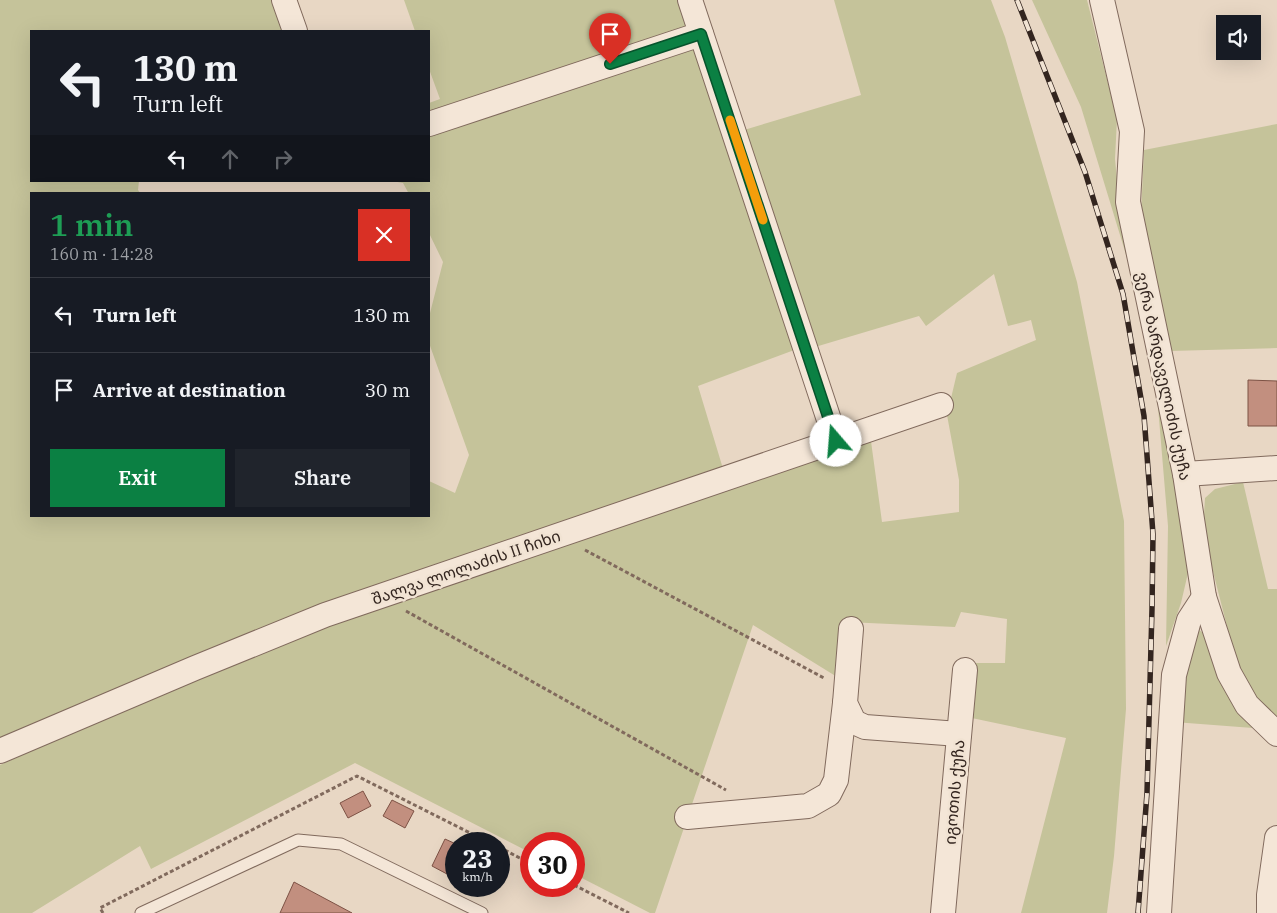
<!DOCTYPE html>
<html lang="en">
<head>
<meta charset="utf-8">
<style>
	:root { --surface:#171b24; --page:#20242c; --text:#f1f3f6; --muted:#9ea1a6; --line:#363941; --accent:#0b8043 }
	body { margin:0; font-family:"IBM Plex Serif","Noto Sans Georgian",serif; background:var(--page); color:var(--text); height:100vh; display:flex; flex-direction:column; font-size:19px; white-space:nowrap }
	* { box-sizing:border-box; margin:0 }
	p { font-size:16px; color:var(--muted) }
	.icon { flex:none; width:28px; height:28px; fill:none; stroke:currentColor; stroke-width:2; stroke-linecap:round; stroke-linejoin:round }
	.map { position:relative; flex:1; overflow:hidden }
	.details { position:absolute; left:30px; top:192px; width:400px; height:325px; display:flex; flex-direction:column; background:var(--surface); border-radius:0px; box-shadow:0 5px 20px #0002 }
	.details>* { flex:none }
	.guide { position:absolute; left:30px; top:30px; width:400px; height:152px; border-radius:0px; box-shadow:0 5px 20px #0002; background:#171b24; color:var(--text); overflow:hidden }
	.fabs { position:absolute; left:1216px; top:15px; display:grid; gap:10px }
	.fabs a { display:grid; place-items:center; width:45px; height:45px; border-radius:0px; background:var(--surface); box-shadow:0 5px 20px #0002; font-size:25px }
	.speed { position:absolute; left:445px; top:832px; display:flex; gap:10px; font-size:25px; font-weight:700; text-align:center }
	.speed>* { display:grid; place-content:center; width:65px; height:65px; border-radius:50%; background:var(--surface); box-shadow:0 5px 20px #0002; line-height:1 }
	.speed small { font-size:12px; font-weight:400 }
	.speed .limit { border:8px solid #d22; background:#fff; color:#111 }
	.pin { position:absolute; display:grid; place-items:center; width:42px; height:42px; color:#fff; margin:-51px -21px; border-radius:50% 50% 50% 0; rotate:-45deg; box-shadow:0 0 5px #0007 }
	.pin .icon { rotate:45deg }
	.me { position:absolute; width:55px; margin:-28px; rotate:342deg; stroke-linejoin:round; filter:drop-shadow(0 0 4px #0008) }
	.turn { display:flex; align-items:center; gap:18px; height:105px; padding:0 20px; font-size:22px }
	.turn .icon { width:65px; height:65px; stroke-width:2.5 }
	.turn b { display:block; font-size:35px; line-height:42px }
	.lanes { display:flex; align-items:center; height:48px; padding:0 20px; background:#0003; justify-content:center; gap:25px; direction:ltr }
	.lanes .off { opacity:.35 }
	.round { display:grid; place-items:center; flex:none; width:52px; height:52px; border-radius:0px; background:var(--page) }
	.head { display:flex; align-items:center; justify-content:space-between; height:85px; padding:0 20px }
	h1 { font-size:30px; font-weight:600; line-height:38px; color:#1e9e55 }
	.primary-button { display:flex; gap:10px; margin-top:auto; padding:10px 20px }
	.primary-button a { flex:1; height:58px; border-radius:0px; background:var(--accent); color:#fff; font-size:20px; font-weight:600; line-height:58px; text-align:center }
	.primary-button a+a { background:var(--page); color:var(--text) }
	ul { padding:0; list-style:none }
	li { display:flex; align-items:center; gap:15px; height:75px; padding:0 20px; border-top:1px solid var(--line) }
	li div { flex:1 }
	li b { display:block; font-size:19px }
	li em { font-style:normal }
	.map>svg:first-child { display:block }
	.green { fill:#c5c39a }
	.building { fill:#c28f7f; stroke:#7d5245 }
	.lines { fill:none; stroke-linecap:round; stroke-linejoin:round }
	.service-casing { stroke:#816a5d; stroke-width:13 }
	.minor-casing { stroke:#816a5d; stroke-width:26 }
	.path { stroke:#816a5d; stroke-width:3; stroke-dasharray:4 2.5; stroke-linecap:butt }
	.service { stroke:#f4e6d7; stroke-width:11 }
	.minor { stroke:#f4e6d7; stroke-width:24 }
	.rail-casing { stroke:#33251f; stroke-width:5.5 }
	.rail { stroke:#f1e3d3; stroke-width:4; stroke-dasharray:11; stroke-linecap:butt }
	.route-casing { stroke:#07532c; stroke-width:12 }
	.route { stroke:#0b8043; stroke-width:9 }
	.slow { stroke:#f59e0b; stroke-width:9 }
	.labels { text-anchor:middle; stroke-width:5; stroke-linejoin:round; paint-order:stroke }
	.street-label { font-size:16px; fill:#33251f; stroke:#f1e3d3 }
</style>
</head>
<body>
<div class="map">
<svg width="1277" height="913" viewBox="0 0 1277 913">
	<rect width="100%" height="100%" fill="#e8d7c4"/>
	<!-- green -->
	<g class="green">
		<path d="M0 0H279L290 31H31V181H139L138 190 141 194H31V516H429V481L455 493 469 455 429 343V317L443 262 429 233V194H409L403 183 392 181H429V130L696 41 797 349 698 386 724 472 0 741Z"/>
		<path d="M404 0H684L693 31 429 116V103L440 99 429 69V31H415Z"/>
		<path d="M834 0H991L1005 37 1077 282 1124 521 1126 709 1114 856 1107 913H1021L1066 738 967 717 971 663H1005L1007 619 961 612 955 627 847 622 842 680 753 625 655 913H650L574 874V844H531V853L355 763 151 869 140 846 32 913H0V765L322 622 870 434 882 522 959 512V480L947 415 957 373 1036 340 1031 320 1008 326 994 274 926 326 919 316 815 347 744 130 861 95Z"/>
		<path d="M1032 0H1087L1117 119 1115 159 1119 200 1138 294 1081 107Z"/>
		<path d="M1277 124V348L1170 351 1141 215 1144 150Z"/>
		<path d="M1156 383 1190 536 1188 573 1181 603 1166 646 1168 526Z"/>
		<path d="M1243 482 1268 589H1277V719L1260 705 1244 678 1234 654 1203 532 1205 498 1215 489Z"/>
		<path d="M1198 629 1203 633 1236 709 1253 728 1174 722 1177 676Z"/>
	</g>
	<!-- building -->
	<g class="building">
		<path d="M1248 380 1277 381V426H1248Z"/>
		<path d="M363 791 371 806 348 818 340 803Z"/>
		<path d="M392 800 414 811 405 828 383 816Z"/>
		<path d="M445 839 456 844V856L447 874 432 866Z"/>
		<path d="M294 882 352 913H280Z"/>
	</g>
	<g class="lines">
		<!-- service casing -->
		<g class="service-casing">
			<path id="service" d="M141 913 298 840 341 844 482 913"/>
		</g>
		<!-- minor casing -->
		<g class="minor-casing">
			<g id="minor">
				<path d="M284 0 295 31"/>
				<path d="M690 0 836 441"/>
				<path d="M1102 0 1132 131 1128 202 1185 474 1204 597 1229 673 1247 705 1277 734"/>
				<path d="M429 124 701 34"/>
				<path d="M1185 474 1277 468"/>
				<path d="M851 629 845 703 854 722 865 727 959 734"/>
				<path d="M0 751 195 668 325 615 941 405"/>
				<path d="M687 817 808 806 829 794 836 780 845 703"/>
				<path d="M943 913 965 670"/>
				<path d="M1159 913 1174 675 1189 620 1204 597"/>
				<path d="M1269 913V895L1277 838"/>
			</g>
		</g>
		<!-- path -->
		<g class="path">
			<path d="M585 550 824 678"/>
			<path d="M406 611 726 790"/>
			<path d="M499 847 531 864"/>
			<path d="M574 885 629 913"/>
			<path d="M103 913 100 908 357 776 492 844"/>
		</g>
		<!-- service -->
		<use href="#service" class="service"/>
		<!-- minor -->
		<use href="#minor" class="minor"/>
		<!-- rail casing -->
		<g class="rail-casing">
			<path id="rail" d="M1017 0 1085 172 1123 294 1144 416 1153 534 1152 609 1147 793 1138 913"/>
		</g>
		<!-- rail -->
		<use href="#rail" class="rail"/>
	</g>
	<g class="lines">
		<!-- route casing -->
		<g class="route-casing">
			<path id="route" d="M610 64 701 34 836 441"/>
		</g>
		<!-- route -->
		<use href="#route" class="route"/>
		<!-- slow -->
		<path class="slow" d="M730 120 763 220"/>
	</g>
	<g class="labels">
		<!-- street labels -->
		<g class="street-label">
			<text transform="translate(1164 376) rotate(78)" y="6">ვერა ბარდაველიძის ქუჩა</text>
			<text transform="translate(466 567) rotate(-19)" y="6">შალვა ლოლაძის II ჩიხი</text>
			<text transform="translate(954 792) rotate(-85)" y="6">იგოთის ქუჩა</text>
		</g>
	</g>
</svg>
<div class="fabs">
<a><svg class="icon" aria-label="sound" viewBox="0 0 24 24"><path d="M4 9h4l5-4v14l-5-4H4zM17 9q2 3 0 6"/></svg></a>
</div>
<div class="speed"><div>23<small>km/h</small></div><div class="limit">30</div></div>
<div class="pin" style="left:610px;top:64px;background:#d93025"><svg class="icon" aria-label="arrive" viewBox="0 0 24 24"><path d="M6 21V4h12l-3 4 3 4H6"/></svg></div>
<svg class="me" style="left:836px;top:441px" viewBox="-20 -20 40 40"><circle r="19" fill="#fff"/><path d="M0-13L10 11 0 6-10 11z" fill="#0b8043"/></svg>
<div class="guide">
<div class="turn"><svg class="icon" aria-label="left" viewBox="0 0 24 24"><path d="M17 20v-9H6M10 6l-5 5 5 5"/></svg><div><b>130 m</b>Turn left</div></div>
<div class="lanes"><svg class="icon" aria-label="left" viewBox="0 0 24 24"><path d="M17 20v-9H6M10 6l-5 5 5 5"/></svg><svg class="icon off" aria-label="ahead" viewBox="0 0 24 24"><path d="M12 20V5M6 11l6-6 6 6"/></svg><svg class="icon off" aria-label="right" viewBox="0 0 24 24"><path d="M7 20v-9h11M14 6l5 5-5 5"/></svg></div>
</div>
<section class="details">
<div class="head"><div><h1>1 min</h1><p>160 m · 14:28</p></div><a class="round" style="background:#d93025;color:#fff"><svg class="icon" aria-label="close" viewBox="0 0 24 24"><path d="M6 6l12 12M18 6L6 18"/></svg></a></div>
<ul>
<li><svg class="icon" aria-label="left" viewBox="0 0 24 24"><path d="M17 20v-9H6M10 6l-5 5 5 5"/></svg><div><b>Turn left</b></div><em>130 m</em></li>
<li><svg class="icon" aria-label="arrive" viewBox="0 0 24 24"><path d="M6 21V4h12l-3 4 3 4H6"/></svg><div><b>Arrive at destination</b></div><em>30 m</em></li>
</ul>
<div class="primary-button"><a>Exit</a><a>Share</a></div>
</section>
</div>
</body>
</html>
